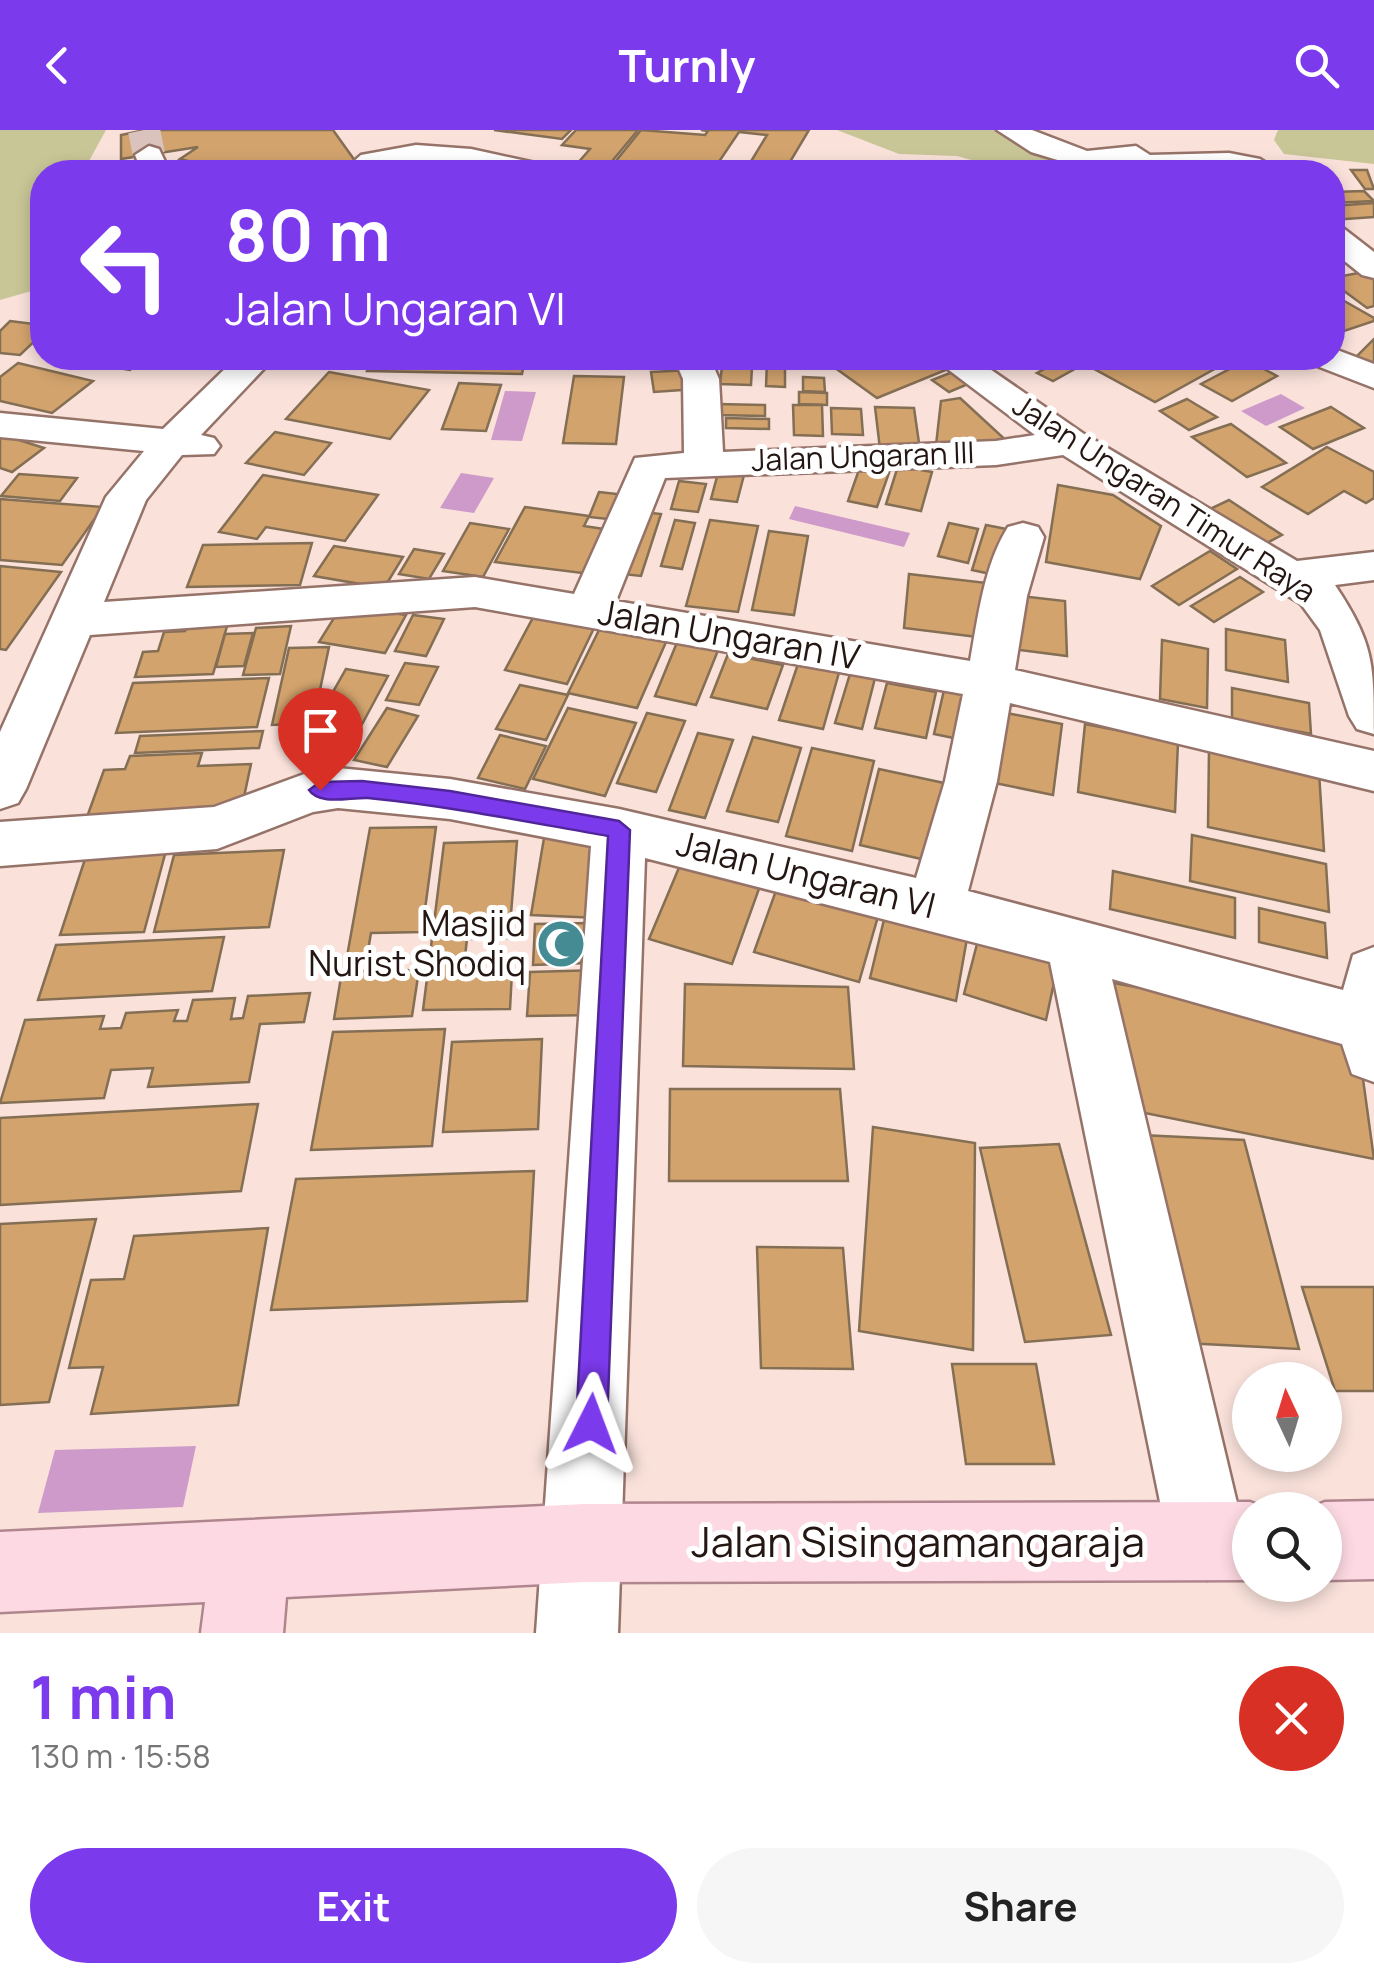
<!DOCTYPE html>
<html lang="en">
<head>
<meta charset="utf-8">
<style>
	:root { --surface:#fff; --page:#f6f6f6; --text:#222; --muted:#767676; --accent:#7c3aed }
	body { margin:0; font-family:Manrope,sans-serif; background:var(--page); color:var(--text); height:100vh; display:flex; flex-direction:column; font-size:38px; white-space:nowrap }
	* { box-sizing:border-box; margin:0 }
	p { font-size:32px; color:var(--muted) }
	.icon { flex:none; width:55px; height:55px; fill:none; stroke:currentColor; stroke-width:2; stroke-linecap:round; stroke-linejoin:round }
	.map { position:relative; height:1503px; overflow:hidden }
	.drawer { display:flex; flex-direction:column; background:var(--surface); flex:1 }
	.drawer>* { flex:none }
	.banner { position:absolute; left:30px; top:30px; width:1315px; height:210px; border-radius:40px; box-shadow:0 5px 15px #0003; background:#7c3aed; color:#fff; overflow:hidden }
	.needle { width:65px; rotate:356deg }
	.controls { position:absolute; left:1232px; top:1232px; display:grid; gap:20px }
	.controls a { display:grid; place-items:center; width:110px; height:110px; border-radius:50%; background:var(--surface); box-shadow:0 5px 15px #0003; font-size:50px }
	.pin { position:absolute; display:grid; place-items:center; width:85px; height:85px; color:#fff; margin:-102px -42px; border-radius:50% 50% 50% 0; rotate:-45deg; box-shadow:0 0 10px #0007 }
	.pin .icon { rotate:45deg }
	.me { position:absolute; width:110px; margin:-55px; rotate:3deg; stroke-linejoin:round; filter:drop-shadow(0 0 8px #0008) }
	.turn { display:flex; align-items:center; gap:35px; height:210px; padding:0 30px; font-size:45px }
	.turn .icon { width:130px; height:130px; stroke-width:2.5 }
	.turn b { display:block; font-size:70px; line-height:85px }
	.round { display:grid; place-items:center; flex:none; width:105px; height:105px; border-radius:52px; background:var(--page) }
	.head { display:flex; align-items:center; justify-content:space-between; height:170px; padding:0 30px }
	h1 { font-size:60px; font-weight:700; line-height:75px; color:var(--accent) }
	.button { display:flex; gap:20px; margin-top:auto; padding:20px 30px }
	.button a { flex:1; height:115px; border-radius:60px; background:var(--accent); color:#fff; font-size:40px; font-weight:700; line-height:115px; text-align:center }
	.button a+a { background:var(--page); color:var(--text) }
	header { display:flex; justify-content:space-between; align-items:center; height:130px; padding:0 30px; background:var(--accent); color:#fff; font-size:45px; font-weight:700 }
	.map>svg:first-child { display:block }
	.green { fill:#c8c597 }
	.water { fill:#ce9aca }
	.building { fill:#d2a36d; stroke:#846e54; stroke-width:2.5 }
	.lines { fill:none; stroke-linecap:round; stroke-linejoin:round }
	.minor-tunnel { stroke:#dac3bd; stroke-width:32; stroke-dasharray:32 16; stroke-linecap:butt }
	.minor-casing { stroke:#967369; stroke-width:5 }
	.major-casing { stroke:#b0868e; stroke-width:5 }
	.minor { fill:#fff; fill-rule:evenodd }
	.major { fill:#fddae3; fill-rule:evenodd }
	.route { fill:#7c3aed; stroke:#51269a; stroke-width:2.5 }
	.labels { text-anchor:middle; stroke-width:10; stroke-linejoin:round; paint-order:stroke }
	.far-street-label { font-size:30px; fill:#241612; stroke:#fff }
	.street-label { font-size:35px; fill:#241612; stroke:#fff }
	.poi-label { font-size:35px; fill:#241612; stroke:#fff; text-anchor:end }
	.near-street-label { font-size:42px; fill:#241612; stroke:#fff }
</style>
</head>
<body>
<header><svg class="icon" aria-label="back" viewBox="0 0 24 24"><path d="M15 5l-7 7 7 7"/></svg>Turnly<svg class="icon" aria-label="search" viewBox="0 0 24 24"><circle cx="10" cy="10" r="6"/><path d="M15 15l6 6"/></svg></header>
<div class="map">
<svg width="1374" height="1503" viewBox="0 0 1374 1503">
	<rect width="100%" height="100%" fill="#fae2db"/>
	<!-- green -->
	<g class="green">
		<path d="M0 0H106L83 42H42V158L0 170Z"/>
		<path d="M837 0H1035L1083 34 1046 42 1007 40 957 26 899 24Z"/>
		<path d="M1278 0H1374V34L1284 24 1274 10Z"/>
	</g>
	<!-- water -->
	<g class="water">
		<path d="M505 261 536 262 522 311 491 310Z"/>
		<path d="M1281 264 1305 278 1266 296 1241 281Z"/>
		<path d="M461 343 494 348 474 383 440 378Z"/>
		<path d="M795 376 910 403 904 417 789 389Z"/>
		<path d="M196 1316 183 1377 38 1383 55 1320Z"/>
	</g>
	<!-- building -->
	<g class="building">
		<path d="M145 0H333L358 35 321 42 184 41 196 33 180 29 198 17 121 29V5Z"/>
		<path d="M494 0H571L562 9Z"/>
		<path d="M576 0H638L603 42H570L590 19 562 15Z"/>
		<path d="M641 0 705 5 708 1 701 0H809L784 42 747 38 767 5 739 2 712 42H607Z"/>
		<path d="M809 34 858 40 804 42Z"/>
		<path d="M1277 35H1320L1327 42H1283Z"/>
		<path d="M1351 40H1367L1374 59H1365Z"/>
		<path d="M1364 61 1374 71 1332 73V62Z"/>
		<path d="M1374 73V87L1332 90V76Z"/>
		<path d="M1374 140V176L1367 178 1332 152V148Z"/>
		<path d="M1332 164 1374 188V191L1332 205Z"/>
		<path d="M10 191 42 195V204L20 225 0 223V201Z"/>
		<path d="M1374 209V235L1355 228Z"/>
		<path d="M57 228H143L130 240Z"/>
		<path d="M372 228H525L522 244 367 241Z"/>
		<path d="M598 228H643V233L597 232Z"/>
		<path d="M838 228H940L953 237 877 268 827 232Z"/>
		<path d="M1065 228 1082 235 1053 251 1037 243Z"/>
		<path d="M1102 228H1222L1229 231 1155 272 1087 235Z"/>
		<path d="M1247 230 1277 246 1232 271 1201 254Z"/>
		<path d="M767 231 785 232V257L766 256Z"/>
		<path d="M18 233 93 251 52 283 0 271V247Z"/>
		<path d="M722 236 752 237 751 255 720 254Z"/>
		<path d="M963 238 980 249 949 262 932 250Z"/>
		<path d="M692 240 696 259 654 262 651 242Z"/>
		<path d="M329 242 429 260 390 309 286 289Z"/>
		<path d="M574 246 624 247 616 314 563 313Z"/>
		<path d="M803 247 824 248 825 262 803 261Z"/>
		<path d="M459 253 501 255 486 301 442 299Z"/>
		<path d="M799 262 827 263V275L799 274Z"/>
		<path d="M960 268 1010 314 936 315 941 271Z"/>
		<path d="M1187 269 1217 287 1189 300 1160 281Z"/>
		<path d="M717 274 765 275V286L717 285Z"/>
		<path d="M793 275H822L823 306 794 305Z"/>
		<path d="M875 277 914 278 920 320 880 319Z"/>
		<path d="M1331 277 1364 298 1313 319 1280 297Z"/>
		<path d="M831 278 861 279 863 305 832 304Z"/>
		<path d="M726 288 769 289V299L726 298Z"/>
		<path d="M1231 294 1286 333 1247 347 1192 307Z"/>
		<path d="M275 302 331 313 304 345 246 333Z"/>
		<path d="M0 304 44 318 12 342 0 338Z"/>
		<path d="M1327 317 1374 342V368L1366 373 1344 361 1308 384 1262 357Z"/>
		<path d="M861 334 890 340 877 377 848 371Z"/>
		<path d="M898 336 932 342 921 381 886 374Z"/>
		<path d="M718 343 744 345 737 372 711 369Z"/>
		<path d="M19 344 77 348 60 371 1 366Z"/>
		<path d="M263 345 302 352 378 365 345 411 266 397 257 409 219 402Z"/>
		<path d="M679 351 706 354 698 382 671 379Z"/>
		<path d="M1058 355 1113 365 1161 396 1140 449 1046 432Z"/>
		<path d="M599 362 626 365 617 390 589 387Z"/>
		<path d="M0 369 103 377 62 435 0 430Z"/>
		<path d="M1229 370 1282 405 1261 416 1208 380Z"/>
		<path d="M525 377 589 386 584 396 617 401 598 445 495 432Z"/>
		<path d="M634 381 661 384 641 446 613 443Z"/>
		<path d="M675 390 695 393 682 439 661 436Z"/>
		<path d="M710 390 758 396 738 482 686 476Z"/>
		<path d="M470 393 509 399 483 447 443 441Z"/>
		<path d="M949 393 978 399 968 433 938 426Z"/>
		<path d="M986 395 1017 401 1005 447 972 440Z"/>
		<path d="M769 401 808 406 794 485 752 480Z"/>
		<path d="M312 413 300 455 187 457 203 415Z"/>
		<path d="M334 416 403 427 384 458 314 446Z"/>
		<path d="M414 419 444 424 429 449 399 444Z"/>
		<path d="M1210 421 1237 439 1179 475 1152 456Z"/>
		<path d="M0 436 61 442 6 520 0 519Z"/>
		<path d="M909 444 987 453 986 508 904 498Z"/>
		<path d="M1240 447 1263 462 1214 492 1191 476Z"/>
		<path d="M1012 465 1065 471 1067 526 1012 519Z"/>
		<path d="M342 475 406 485 385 523 319 512Z"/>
		<path d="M536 482 596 494 567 554 505 540Z"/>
		<path d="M413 485 444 489 426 526 395 521Z"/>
		<path d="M604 490 670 503 637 578 568 563Z"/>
		<path d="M228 493 213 544 135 547 143 522 158 521 164 502 185 501 187 494Z"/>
		<path d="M291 496 280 544 243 545 256 498Z"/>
		<path d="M1226 499 1285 510 1288 552 1226 540Z"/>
		<path d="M253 503 244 536 216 537 225 504Z"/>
		<path d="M678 510 719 518 696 575 655 566Z"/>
		<path d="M1162 510 1208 519 1207 578 1160 569Z"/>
		<path d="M329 517 313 593 272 595 289 518Z"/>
		<path d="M728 524 783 535 767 579 711 567Z"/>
		<path d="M799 531 840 539 823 599 779 590Z"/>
		<path d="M405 533 438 537 419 575 386 570Z"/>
		<path d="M346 539 388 546 353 611 309 604Z"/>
		<path d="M850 544 875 548 862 599 835 593Z"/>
		<path d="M269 548 257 597 116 603 133 553Z"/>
		<path d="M887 553 936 562 926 608 875 598Z"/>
		<path d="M520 555 568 565 546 610 496 599Z"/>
		<path d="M1232 558 1309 573 1311 604 1232 589Z"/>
		<path d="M944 560 976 566 968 611 934 604Z"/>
		<path d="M387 578 418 586 387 637 354 630Z"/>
		<path d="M568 578 636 593 605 666 533 649Z"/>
		<path d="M997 581 1062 594 1053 665 985 651Z"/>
		<path d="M647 583 685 591 656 662 617 653Z"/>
		<path d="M1085 594 1178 612 1175 682 1078 662Z"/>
		<path d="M263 601 259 618 135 623 140 606Z"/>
		<path d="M698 603 733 610 705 688 669 680Z"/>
		<path d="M500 605 546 616 525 659 478 648Z"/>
		<path d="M753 607 801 618 778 692 727 681Z"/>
		<path d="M812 618 874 631 852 721 786 706Z"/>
		<path d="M1209 619 1319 642 1324 721 1208 697Z"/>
		<path d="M202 623 198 636 251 634 241 681 87 687 104 640 125 639 130 626Z"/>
		<path d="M879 639 958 656 943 734 860 715Z"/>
		<path d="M436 697 422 802 371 803 366 832H346L370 698Z"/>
		<path d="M545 702 604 707 598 788 531 785Z"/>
		<path d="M1192 705 1326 734 1329 782 1190 751Z"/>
		<path d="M517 711 509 808 467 809 463 844 512 842 510 879 423 880 444 713Z"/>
		<path d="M167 717 144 802 60 805 88 720Z"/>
		<path d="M284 720 269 797 154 802 174 725Z"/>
		<path d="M686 721 765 742 732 834 649 809Z"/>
		<path d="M1113 741 1235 768V808L1110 779Z"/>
		<path d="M778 755 879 783 859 852 754 822Z"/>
		<path d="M887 777 969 797 956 871 870 848Z"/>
		<path d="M1259 778 1325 793 1327 828 1259 812Z"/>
		<path d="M589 793 588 833 533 835 535 794Z"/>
		<path d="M224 807 212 861 38 870 56 815Z"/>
		<path d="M978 810 1058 834 1046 890 964 864Z"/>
		<path d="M419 840 412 886 334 889 342 841Z"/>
		<path d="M600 840 598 885 527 886 530 842Z"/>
		<path d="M1114 853 1356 898 1374 1029 1115 977Z"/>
		<path d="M685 854 848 857 854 939 683 936Z"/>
		<path d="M310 863 304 892 260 894 249 952 148 957 153 938 111 940 104 968 0 973 25 890 104 886 100 899 121 898 126 883 178 880 174 891H187L193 870 235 868 231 889 243 888 248 866Z"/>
		<path d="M445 899 432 1016 311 1020 333 902Z"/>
		<path d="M542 909 538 999 443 1002 452 912Z"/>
		<path d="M670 959H840L848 1051H669Z"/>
		<path d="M258 974 241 1061 0 1075V988Z"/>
		<path d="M873 997 975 1013 973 1220 859 1201Z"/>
		<path d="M1141 1005 1244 1010 1299 1219 1184 1213Z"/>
		<path d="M1059 1014 1111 1205 1025 1212 980 1018Z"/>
		<path d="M534 1041 527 1171 271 1180 296 1049Z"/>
		<path d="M96 1089 49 1272 0 1275V1094Z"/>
		<path d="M268 1098 238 1275 91 1284 103 1237 69 1238 91 1150 124 1149 134 1106Z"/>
		<path d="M757 1117 843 1118 853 1239 761 1238Z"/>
		<path d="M1302 1157H1374V1261H1335Z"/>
		<path d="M952 1234H1036L1054 1334H966Z"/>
	</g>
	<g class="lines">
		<!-- minor-tunnel -->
		<path class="minor-tunnel" d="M144 0 149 25"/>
		<!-- minor casing -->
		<g class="minor-casing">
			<g id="minor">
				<path d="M997 0H1032L1087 21 1136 16 1150 25 1229 23 1260 29 1280 42H1082L1084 38 1031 22Z"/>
				<path d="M416 15 471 19 549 36 554 42C508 45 465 33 419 32 391 32 370 44 342 42L361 25Z"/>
				<path d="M149 16 159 19 170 42H142L135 25Z"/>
				<path d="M1332 96 1343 98 1374 122V148L1362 145 1332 121Z"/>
				<path d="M1332 218 1374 234V258L1317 236 1312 228H1332Z"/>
				<path d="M236 228H274L201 305 214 308 220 316 214 324 182 325 146 370 104 472 475 447 574 464 635 328 684 323 683 249 674 228H710L719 249 723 322 996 311 1035 305 933 228H974L1084 304 1297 431 1374 422V450L1335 455C1374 514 1374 533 1374 604L1357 599 1349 586 1320 500 1301 474 1063 325 996 335 665 348 616 471 970 531C978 487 984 435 1008 397L1023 393 1038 397 1044 407 1027 466 1015 540 1374 621V661L1010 573 997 651 968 761 1343 860 1353 825 1374 817V952L1352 944 1342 914 1112 849 1246 1411 1235 1439 1207 1450 1179 1439 1168 1411 1050 832 645 728 618 1503H536L591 716 450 689 338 678 313 682 217 719 0 736V692L214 677 307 643 338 638 450 649 619 679 916 748 945 651 963 564 475 477 90 505 26 659 18 673 0 679V602L106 367 144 321 0 307V283L163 299Z"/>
			</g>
		</g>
		<!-- major casing -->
		<g class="major-casing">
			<g id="major">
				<path d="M1374 1371V1449L1325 1450V1380H1305L1325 1372Z"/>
				<path d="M1250 1372 1270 1380H1250V1450L585 1452 286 1467 283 1503H201L205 1472 0 1482V1402L585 1374Z"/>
			</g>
		</g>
		<!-- minor -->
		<use href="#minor" class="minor"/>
		<!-- major -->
		<use href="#major" class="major"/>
	</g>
	<!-- route -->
	<path class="route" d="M362 651 450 661 619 691 630 700 607 1294 602 1305 591 1310 580 1305 576 1294 608 706C528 692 449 676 368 668 350 667 320 676 309 660L320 652Z"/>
	<!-- icons -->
	<defs>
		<g id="mosque-disc" transform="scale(2.5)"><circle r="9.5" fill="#448b93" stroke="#fff"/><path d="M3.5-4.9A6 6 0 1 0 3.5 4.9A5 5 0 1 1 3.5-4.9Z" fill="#fff"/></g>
	</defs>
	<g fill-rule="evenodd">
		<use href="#mosque-disc" x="561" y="814"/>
	</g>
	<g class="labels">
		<!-- far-street labels -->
		<g class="far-street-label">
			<text transform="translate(863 327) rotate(-2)" y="10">Jalan Ungaran III</text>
			<text transform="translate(1164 369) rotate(33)" y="10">Jalan Ungaran Timur Raya</text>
		</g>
		<!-- street labels -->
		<g class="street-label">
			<text transform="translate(729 505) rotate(10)" y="12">Jalan Ungaran IV</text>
			<text transform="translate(806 745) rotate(14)" y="12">Jalan Ungaran VI</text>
		</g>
		<!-- poi labels -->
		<g class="poi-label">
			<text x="526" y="806">Masjid<tspan x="526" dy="40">Nurist Shodiq</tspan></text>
		</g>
		<!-- near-street labels -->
		<g class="near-street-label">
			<text x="918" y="1427">Jalan Sisingamangaraja</text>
		</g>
	</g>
</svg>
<div class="controls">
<a><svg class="needle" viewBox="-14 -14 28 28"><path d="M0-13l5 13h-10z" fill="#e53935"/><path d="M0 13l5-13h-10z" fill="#767676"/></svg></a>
<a><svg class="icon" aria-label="search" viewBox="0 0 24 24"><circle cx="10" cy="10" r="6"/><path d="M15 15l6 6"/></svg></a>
</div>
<div class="pin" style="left:320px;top:660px;background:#d93025"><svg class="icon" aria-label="arrive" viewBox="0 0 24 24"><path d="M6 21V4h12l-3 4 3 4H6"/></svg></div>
<svg class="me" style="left:591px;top:1294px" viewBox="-20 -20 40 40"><path d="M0-17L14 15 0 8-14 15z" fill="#7c3aed" stroke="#fff" stroke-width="4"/></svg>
<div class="banner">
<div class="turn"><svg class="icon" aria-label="left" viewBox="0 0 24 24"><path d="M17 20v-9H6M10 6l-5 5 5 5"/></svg><div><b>80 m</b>Jalan Ungaran VI</div></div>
</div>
</div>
<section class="drawer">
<div class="head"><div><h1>1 min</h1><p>130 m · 15:58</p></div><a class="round" style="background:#d93025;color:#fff"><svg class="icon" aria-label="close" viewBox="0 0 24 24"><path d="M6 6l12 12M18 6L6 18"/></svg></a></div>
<div class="button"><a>Exit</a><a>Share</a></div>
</section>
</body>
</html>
